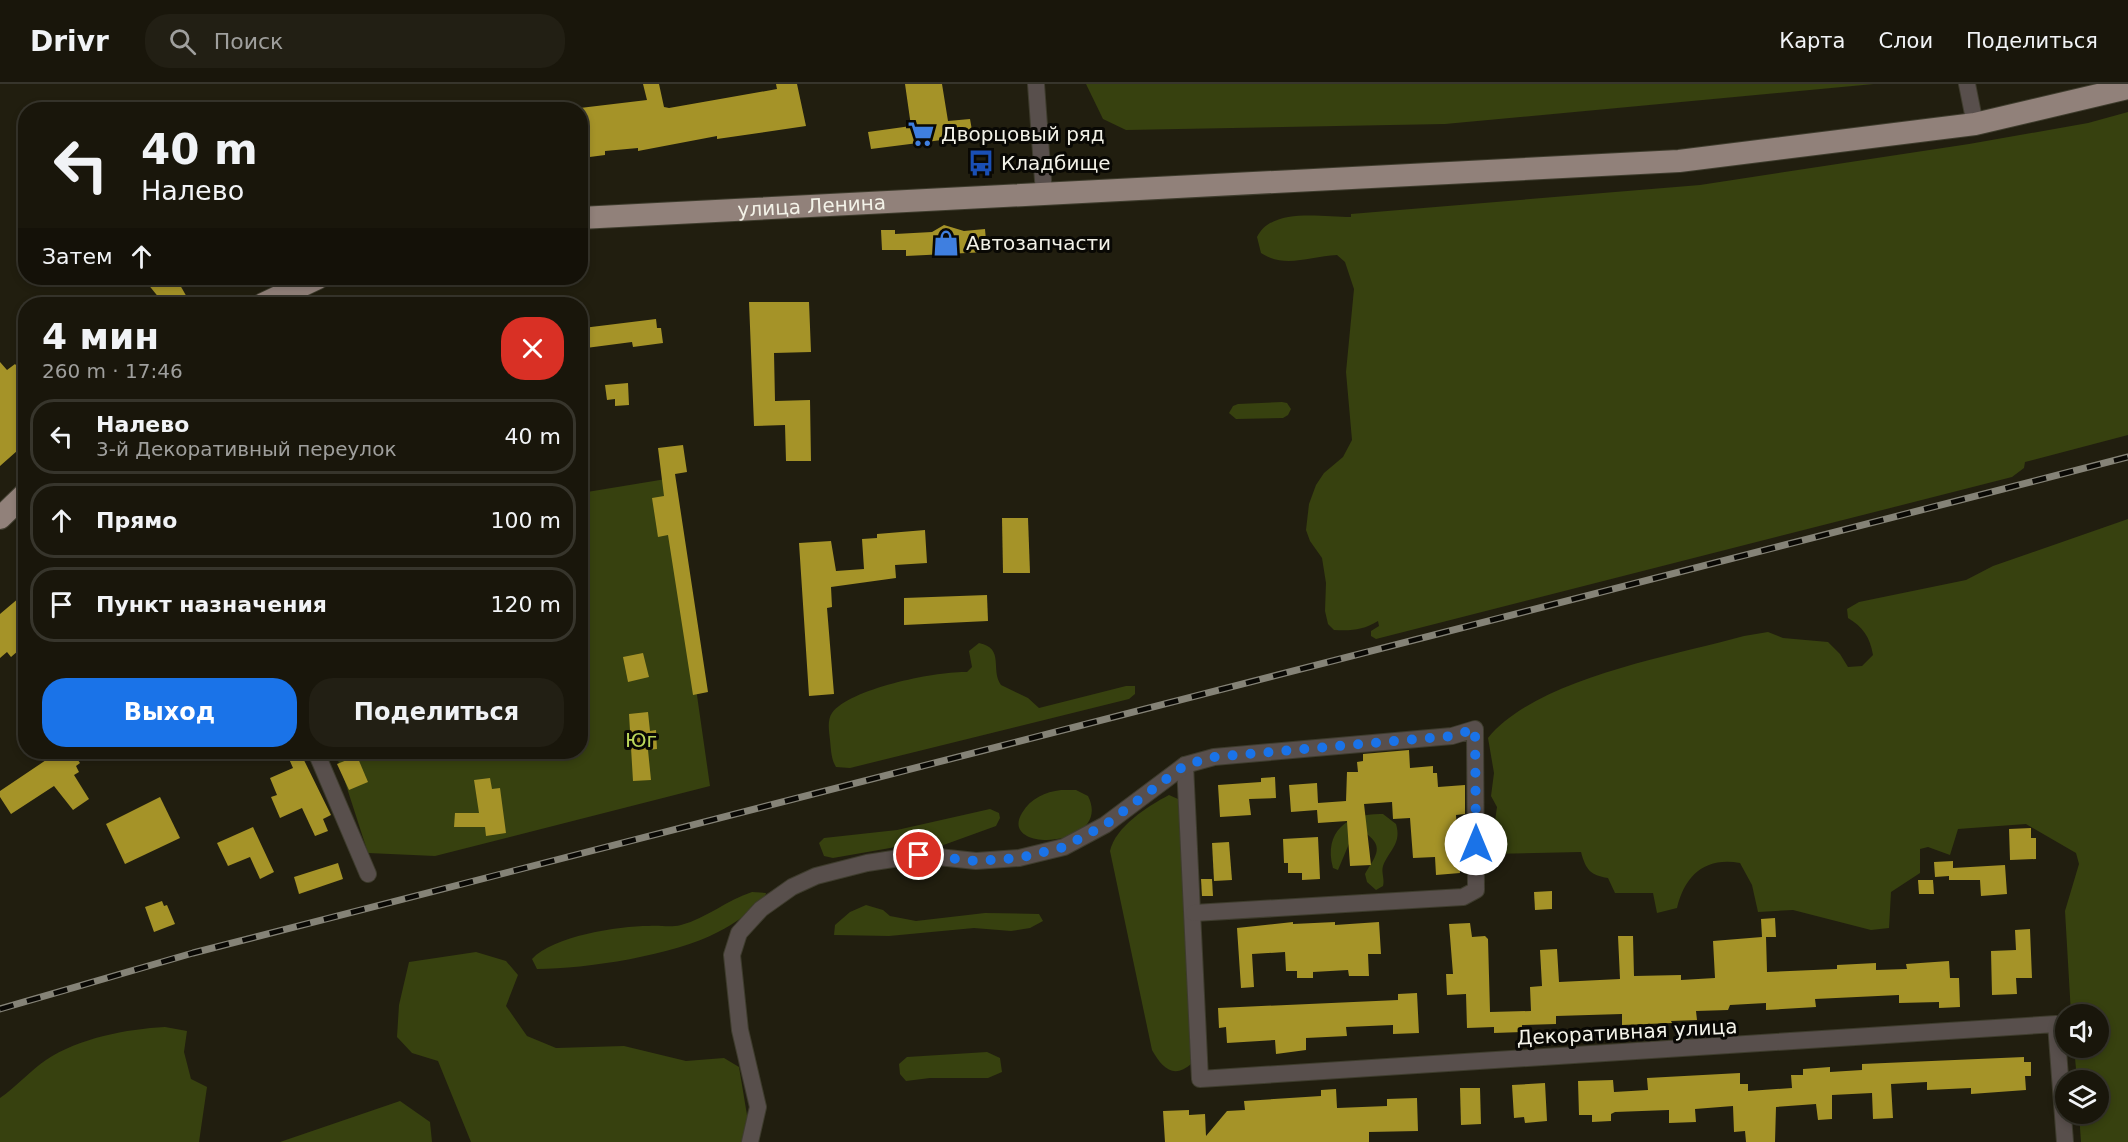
<!DOCTYPE html>
<html lang="ru">
<head>
<meta charset="utf-8">
<style>
	:root { --surface:#19160b; --page:#221f14; --text:#f1f3f6; --muted:#9f9f9d; --line:#37352c; --accent:#1a73e8 }
	body { margin:0; font-family:"DejaVu Sans",sans-serif; background:var(--page); color:var(--text); height:100vh; display:flex; flex-direction:column; font-size:22px; white-space:nowrap }
	* { box-sizing:border-box; margin:0 }
	p { font-size:20px; color:var(--muted) }
	.icon { flex:none; width:33px; height:33px; fill:none; stroke:currentColor; stroke-width:2; stroke-linecap:round; stroke-linejoin:round }
	.map { position:relative; flex:1; overflow:hidden }
	.drawer { position:absolute; left:18px; top:213px; width:570px; height:462px; display:flex; flex-direction:column; background:var(--surface); border-radius:24px; box-shadow:0 3px 9px #0003,0 0 0 2px var(--line) }
	.drawer>* { flex:none }
	.guide { position:absolute; left:18px; top:18px; width:570px; height:183px; border-radius:24px; box-shadow:0 3px 9px #0003,0 0 0 2px var(--line); background:#19160b; color:var(--text); overflow:hidden }
	.controls { position:absolute; left:2055px; top:920px; display:grid; gap:12px }
	.controls a { display:grid; place-items:center; width:54px; height:54px; border-radius:50%; background:var(--surface); box-shadow:0 3px 9px #0003,0 0 0 2px var(--line); font-size:30px }
	.pin { position:absolute; display:grid; place-items:center; width:51px; height:51px; color:#fff; margin:-26px; border:3px solid #fff; border-radius:50%; box-shadow:0 2px 6px #0007 }
	.me { position:absolute; width:66px; margin:-33px; rotate:0deg; stroke-linejoin:round; filter:drop-shadow(0 0 4px #0008) }
	.turn { display:flex; align-items:center; gap:21px; height:126px; padding:0 24px; font-size:27px }
	.turn .icon { width:78px; height:78px; stroke-width:2.5 }
	.turn b { display:block; font-size:42px; line-height:51px }
	.then { display:flex; align-items:center; height:57px; padding:0 24px; background:#0003; gap:12px; font-size:22px }
	.round { display:grid; place-items:center; flex:none; width:63px; height:63px; border-radius:24px; background:var(--page) }
	.summary { display:flex; align-items:center; justify-content:space-between; height:102px; padding:0 24px }
	h1 { font-size:36px; font-weight:800; line-height:45px }
	.cta { display:flex; gap:12px; margin-top:auto; padding:12px 24px }
	.cta a { flex:1; height:69px; border-radius:24px; background:var(--accent); color:#fff; font-size:24px; font-weight:800; line-height:69px; text-align:center }
	.cta a+a { background:var(--page); color:var(--text) }
	ul { padding:0; list-style:none }
	li { display:flex; align-items:center; gap:18px; height:75px; margin:0 12px 9px; padding:0 12px; border:3px solid var(--line); border-radius:24px }
	li div { flex:1 }
	li b { display:block; font-size:22px }
	li em { font-style:normal }
	header { display:flex; align-items:center; gap:36px; box-sizing:border-box; height:84px; padding:0 30px; background:var(--surface); border-bottom:2px solid var(--line) }
	header strong { font-size:28px }
	nav { display:flex; gap:33px; margin-inline-start:auto; font-size:21px }
	.search { width:420px; height:54px; background:var(--page); display:flex; align-items:center; gap:15px; box-sizing:border-box; padding:0 21px; border-radius:24px; color:var(--muted); font-size:22px }
	.map>svg:first-child { display:block }
	.green { fill:#37410f }
	.building { fill:#a59328 }
	.lines { fill:none; stroke-linecap:round; stroke-linejoin:round }
	.minor-casing { stroke:#3e3c2d; stroke-width:18 }
	.major-casing { stroke:#3e3c2d; stroke-width:24 }
	.minor { stroke:#584f4c; stroke-width:16 }
	.major { stroke:#91817a; stroke-width:22 }
	.rail-casing { stroke:#858377; stroke-width:7 }
	.rail { stroke:#090804; stroke-width:4.5; stroke-dasharray:14; stroke-linecap:butt }
	.route { stroke:#1a73e8; stroke-width:10; stroke-dasharray:0 18 }
	.labels { text-anchor:middle; stroke-width:6; stroke-linejoin:round; paint-order:stroke }
	.poi-label { font-size:20px; fill:#f3f2e8; stroke:#090804; text-anchor:start }
	.street-label { font-size:20px; fill:#f3f2e8; stroke:#090804 }
	.park-label { font-size:20px; fill:#bbd75b; stroke:#090804 }
</style>
</head>
<body>
<header>
<strong>Drivr</strong>
<div class="search"><svg class="icon" aria-label="search" viewBox="0 0 24 24"><circle cx="10" cy="10" r="6"/><path d="M15 15l6 6"/></svg>Поиск</div>
<nav><a>Карта</a><a>Слои</a><a>Поделиться</a></nav>
</header>
<div class="map">
<svg width="2128" height="1058" viewBox="0 0 2128 1058">
	<rect width="100%" height="100%" fill="#211e0f"/>
	<!-- green -->
	<g class="green">
		<path d="M1086 0H1874L1445 40 1126 46 1103 35Z"/>
		<path d="M2128 28V351L2025 378 2024 384 2012 393 1376 555 1371 552V547L1379 542 1378 537C1363 546 1352 547 1334 546L1328 540 1325 527 1326 499 1322 474 1310 457 1306 446 1309 420 1316 401 1324 389 1343 373 1352 356 1346 288 1354 205 1345 178 1337 171C1310 172 1285 185 1261 169L1257 153C1272 123 1321 133 1351 133V130L1700 101 1969 60 2088 39Z"/>
		<path d="M1282 318 1287 319 1291 325 1288 331 1283 334 1236 335 1229 329 1233 322 1238 320Z"/>
		<path d="M666 395 710 702 435 772 368 769 336 670 342 668H580L581 409Z"/>
		<path d="M2128 435V1058H2081L2079 1029H2098V996H2077L2074 963H2098V930H2071L2065 827 2079 780 2076 769 2026 740 1958 745 1950 771 1928 763 1920 765V789L1891 808 1889 844 1871 846 1793 826 1758 828 1752 801 1740 779C1705 773 1685 791 1677 824L1657 829 1653 809H1615L1608 794C1590 791 1586 786 1581 768L1488 770 1486 756 1493 751 1497 723 1491 712 1494 689 1488 654C1535 595 1672 572 1744 552L1768 548 1783 554 1828 558 1840 570 1848 583 1862 582 1873 571C1870 553 1863 543 1848 534L1847 525 1859 518 1966 496 1993 482Z"/>
		<path d="M979 559C1005 564 990 586 1001 601L1028 614 1039 624 1126 602H1135V610L1129 615 850 684 836 683C831 675 831 665 830 656 829 647 827 636 832 629 850 604 938 587 967 588L972 583 969 567Z"/>
		<path d="M1061 706H1076L1088 712C1114 764 997 770 1022 729 1031 714 1045 708 1061 706Z"/>
		<path d="M1169 711 1178 715 1181 720 1192 979C1174 996 1162 984 1152 966L1110 767C1115 743 1148 722 1169 711Z"/>
		<path d="M990 725 999 729 1000 734 996 742 938 763 913 760 833 774 824 772 819 759 824 754 897 746Z"/>
		<path d="M1383 730 1396 740C1402 760 1389 766 1383 782 1381 789 1385 795 1383 802L1376 806 1367 798 1365 790C1373 775 1387 763 1365 749L1351 755 1338 786 1333 784C1323 746 1349 729 1383 730Z"/>
		<path d="M752 808 766 809 764 817C749 828 735 840 718 848 675 871 586 885 537 885L532 875C553 852 618 842 649 842 661 841 669 844 681 841 707 834 727 816 752 808Z"/>
		<path d="M866 821 883 826 890 832 916 837 985 829 1039 830 1043 837 1030 844 1011 847 974 844 889 852 834 851 835 841 850 828Z"/>
		<path d="M476 868 506 877 518 891 506 922 527 952 556 964 624 962 686 977 724 974 739 983 748 1037 742 1058H471L438 977 412 969 397 953 399 921 409 878Z"/>
		<path d="M165 943 187 947 184 968 191 995 207 1003 199 1058H0V1014C16 1003 30 987 46 976 79 954 127 945 165 943Z"/>
		<path d="M987 968 1000 974 1002 988 988 994H930L906 997 900 990 899 980 907 973Z"/>
		<path d="M400 1017 430 1038 432 1058H280Z"/>
	</g>
	<!-- building -->
	<g class="building">
		<path d="M643 0H659L664 23 669 24 777 5 776 0H797L806 42 717 55V52L638 67V64L605 67V71L582 74 580 24 647 16Z"/>
		<path d="M905 0H942L948 37 970 35 973 52 871 65 868 48 911 42Z"/>
		<path d="M944 141 964 147 985 145 987 168 906 172V166H882L881 146H895V150L932 148Z"/>
		<path d="M143 194H176L188 215 181 220H164Z"/>
		<path d="M749 218H809L811 268 774 269 775 317 810 316 811 377H786L785 341 754 342Z"/>
		<path d="M656 235 657 244H661L663 259 633 263 632 258 586 264 583 244Z"/>
		<path d="M0 278 7 286 15 280 24 290 19 295 26 303V359L0 382Z"/>
		<path d="M628 299 629 321 615 322V315L607 316 605 301Z"/>
		<path d="M683 361 687 388 675 390 708 608 693 611 668 451 658 453 652 414 664 412 658 364Z"/>
		<path d="M1002 434H1028L1030 489H1003Z"/>
		<path d="M925 446 927 479 895 481 896 494 831 503 832 523 827 524 834 610 809 612 799 459 831 457 836 487 864 485 862 455 877 454V450Z"/>
		<path d="M26 508V560L11 573 7 568 0 574V530Z"/>
		<path d="M987 511 988 537 904 541V514Z"/>
		<path d="M643 569 649 593 628 598 623 573Z"/>
		<path d="M648 628 650 647 656 646 657 665 648 666 651 696 633 697 629 630Z"/>
		<path d="M1409 666 1410 684 1433 682V689H1437L1438 703 1465 701V730L1456 731 1460 789 1436 791 1435 773 1413 774 1410 734 1393 735 1392 718 1364 720 1371 781 1350 782 1347 737 1318 739 1317 726 1291 728 1289 701 1317 699 1318 719 1346 717 1347 688H1358L1357 678 1363 677V670Z"/>
		<path d="M58 668H72L80 679 76 682 79 688 74 691 89 715 73 726 54 702 11 730 0 713V707Z"/>
		<path d="M286 668H300L331 731 323 735 328 747 315 752 302 724 280 734 271 713 277 711 270 694 293 684Z"/>
		<path d="M357 672 368 698 349 706 337 680Z"/>
		<path d="M1275 693 1276 714 1249 715 1251 731 1220 733 1218 701 1261 698V694Z"/>
		<path d="M490 694 492 705 500 704 506 749 486 752 485 743H454L455 729H479L474 696Z"/>
		<path d="M160 713 180 754 125 780 106 740Z"/>
		<path d="M253 743 274 788 260 795 250 773 228 782 217 759Z"/>
		<path d="M2031 744V754H2036V775L2010 776 2009 745Z"/>
		<path d="M1318 753 1320 795 1302 796V789H1288V779H1284L1283 755Z"/>
		<path d="M1229 758 1232 796 1214 797 1212 759Z"/>
		<path d="M1953 777V784L2005 781 2007 810 1981 812 1980 796H1949V792L1935 793 1934 778Z"/>
		<path d="M338 779 343 795 299 810 294 793Z"/>
		<path d="M1201 795H1212L1213 812H1202Z"/>
		<path d="M1918 796H1933L1934 810H1919Z"/>
		<path d="M1552 807V825L1535 826 1534 808Z"/>
		<path d="M162 817 164 822 167 821 175 840 154 848 145 823Z"/>
		<path d="M1775 834 1776 853H1766L1767 888 1837 885V881L1876 879V886L1907 885 1906 880 1949 877 1950 894H1959L1960 923 1939 924V918L1899 919V911L1815 915 1816 923 1766 926V919L1730 921 1728 926 1696 927 1697 936 1671 937 1672 939 1622 941V930L1556 932V940L1522 941V948L1494 949V943L1467 944 1466 910 1447 911 1446 890H1453L1449 840 1470 839 1472 853 1485 852 1488 855 1490 928 1531 927 1530 903 1542 902 1540 866 1557 865 1559 898 1620 895 1618 852H1633L1634 892 1681 891V896L1715 894 1713 857 1762 853 1761 835Z"/>
		<path d="M1293 838V840L1335 838V841L1379 838 1381 870H1368L1369 892H1349L1348 886 1313 888V894H1297V887H1286L1285 868 1252 870 1254 903 1241 904 1237 844Z"/>
		<path d="M2030 845 2032 894H2016L2017 910 1992 911 1991 867 2016 866 2015 846Z"/>
		<path d="M1417 909 1419 949 1393 950V941L1346 943 1347 952 1306 954V966L1276 970 1275 956 1227 959 1226 943 1219 944 1218 924 1398 916V910Z"/>
		<path d="M2024 973V978H2031V992H2025L2026 1006 1971 1010V1004L1927 1006V998L1891 1000 1893 1034 1873 1035 1872 1009 1832 1011V1035L1818 1036 1816 1020 1776 1023 1775 1058H1746L1745 1047 1734 1048 1733 1022 1695 1025 1696 1038 1669 1039V1026L1615 1028 1611 1030V1037L1592 1038V1031H1579L1578 997 1613 996 1614 1008 1648 1006 1647 994 1740 989V1000H1748V1007L1792 1004 1791 991H1803V985L1830 983V988L1862 986V980Z"/>
		<path d="M1545 999 1547 1037 1525 1039 1524 1033 1514 1034 1512 1001Z"/>
		<path d="M1460 1004H1480L1481 1040 1461 1041Z"/>
		<path d="M1336 1005 1337 1024 1387 1022V1015L1417 1014 1418 1047 1369 1048V1058H1165L1163 1027 1189 1026V1031L1205 1030 1206 1052 1227 1027 1245 1026 1244 1017 1321 1012V1006Z"/>
	</g>
	<g class="lines">
		<!-- minor casing -->
		<g class="minor-casing">
			<g id="minor">
				<path d="M1036 0 1044 110"/>
				<path d="M1967 0 1975 40"/>
				<path d="M316 668 368 790"/>
				<path d="M1185 681 1200 995 2056 940 2065 1058"/>
				<path d="M750 1058 758 1023 740 946 732 871 739 849 761 825 792 803 816 792 867 779 919 771 976 777 1019 774 1064 763 1105 741 1185 681 1214 673 1452 652 1475 645 1476 806 1463 813 1194 829"/>
			</g>
		</g>
		<!-- major casing -->
		<g class="major-casing">
			<g id="major">
				<path id="s1" d="M580 134 1679 77 1975 40 2128 4"/>
				<path d="M263 220 318 194"/>
				<path d="M0 434 26 409"/>
			</g>
		</g>
		<!-- minor -->
		<use href="#minor" class="minor"/>
		<!-- major -->
		<use href="#major" class="major"/>
		<!-- rail casing -->
		<g class="rail-casing">
			<path id="rail" d="M0 925 193 869 2128 373"/>
		</g>
		<!-- rail -->
		<use href="#rail" class="rail"/>
	</g>
	<g class="lines">
		<!-- route -->
		<path class="route" d="M919 771 976 777 1019 774 1064 763 1105 741 1185 681 1214 673 1452 652 1475 645 1476 760"/>
	</g>
	<!-- icons -->
	<defs>
		<g id="supermarket-bare" transform="scale(2.07)"><path d="M-6-5.5h2.5l.6 2H6L4.5 2H-2.5L-4.4-4H-6ZM-1.5 3.2a1.3 1.3 0 1 0 .1 0ZM3 3.2a1.3 1.3 0 1 0 .1 0Z" fill="#3f7fe0" stroke="#090804" stroke-width="2.5" paint-order="stroke"/></g>
		<g id="bus-bare" transform="scale(2.07)"><path d="M-5-6H5V4H4V6H2V4H-2V6H-4V4H-5ZM-3.5-4V0h7V-4ZM-3.5 1.2v1.5H-2V1.2ZM2 1.2v1.5H3.5V1.2Z" fill="#1a4fb4" stroke="#090804" stroke-width="2.5" paint-order="stroke"/></g>
		<g id="shop-bare" transform="scale(2.07)"><path d="M-5-2.5h2.3a2.7 3.5 0 0 1 5.4 0H5L5.5 6h-11ZM-1.5-2.5h3a1.5 2.3 0 0 0-3 0Z" fill="#3f7fe0" stroke="#090804" stroke-width="2.5" paint-order="stroke"/></g>
	</defs>
	<g fill-rule="evenodd">
		<use href="#supermarket-bare" x="921" y="50"/>
		<use href="#bus-bare" x="981" y="79"/>
		<use href="#shop-bare" x="946" y="159"/>
	</g>
	<g class="labels">
		<!-- poi labels -->
		<g class="poi-label">
			<text x="941" y="57">Дворцовый ряд</text>
			<text x="1001" y="86">Кладбище</text>
			<text x="966" y="166">Автозапчасти</text>
		</g>
		<!-- street labels -->
		<g class="street-label">
			<text dy="7" stroke="none"><textPath href="#s1" startOffset="232">улица Ленина</textPath></text>
			<text transform="translate(1627 948) rotate(-3)" y="7">Декоративная улица</text>
		</g>
		<!-- park labels -->
		<g class="park-label">
			<text x="641" y="663">Юг</text>
		</g>
	</g>
</svg>
<div class="controls">
<a><svg class="icon" aria-label="sound" viewBox="0 0 24 24"><path d="M4 9h4l5-4v14l-5-4H4zM17 9q2 3 0 6"/></svg></a>
<a><svg class="icon" aria-label="layers" viewBox="0 0 24 24"><path d="M12 4l9 5-9 5-9-5zM3 14l9 5 9-5"/></svg></a>
</div>
<div class="pin" style="left:919px;top:771px;background:#d93025"><svg class="icon" aria-label="arrive" viewBox="0 0 24 24"><path d="M6 21V4h12l-3 4 3 4H6"/></svg></div>
<svg class="me" style="left:1476px;top:760px" viewBox="-20 -20 40 40"><circle r="19" fill="#fff"/><path d="M0-13L10 11 0 6-10 11z" fill="#1a73e8"/></svg>
<div class="guide">
<div class="turn"><svg class="icon" aria-label="left" viewBox="0 0 24 24"><path d="M17 20v-9H6M10 6l-5 5 5 5"/></svg><div><b>40 m</b>Налево</div></div>
<div class="then">Затем<svg class="icon" aria-label="ahead" viewBox="0 0 24 24"><path d="M12 20V5M6 11l6-6 6 6"/></svg></div>
</div>
<section class="drawer">
<div class="summary"><div><h1>4 мин</h1><p>260 m · 17:46</p></div><a class="round" style="background:#d93025;color:#fff"><svg class="icon" aria-label="close" viewBox="0 0 24 24"><path d="M6 6l12 12M18 6L6 18"/></svg></a></div>
<ul>
<li><svg class="icon" aria-label="left" viewBox="0 0 24 24"><path d="M17 20v-9H6M10 6l-5 5 5 5"/></svg><div><b>Налево</b><p>3-й Декоративный переулок</p></div><em>40 m</em></li>
<li><svg class="icon" aria-label="ahead" viewBox="0 0 24 24"><path d="M12 20V5M6 11l6-6 6 6"/></svg><div><b>Прямо</b></div><em>100 m</em></li>
<li><svg class="icon" aria-label="arrive" viewBox="0 0 24 24"><path d="M6 21V4h12l-3 4 3 4H6"/></svg><div><b>Пункт назначения</b></div><em>120 m</em></li>
</ul>
<div class="cta"><a>Выход</a><a>Поделиться</a></div>
</section>
</div>
</body>
</html>
